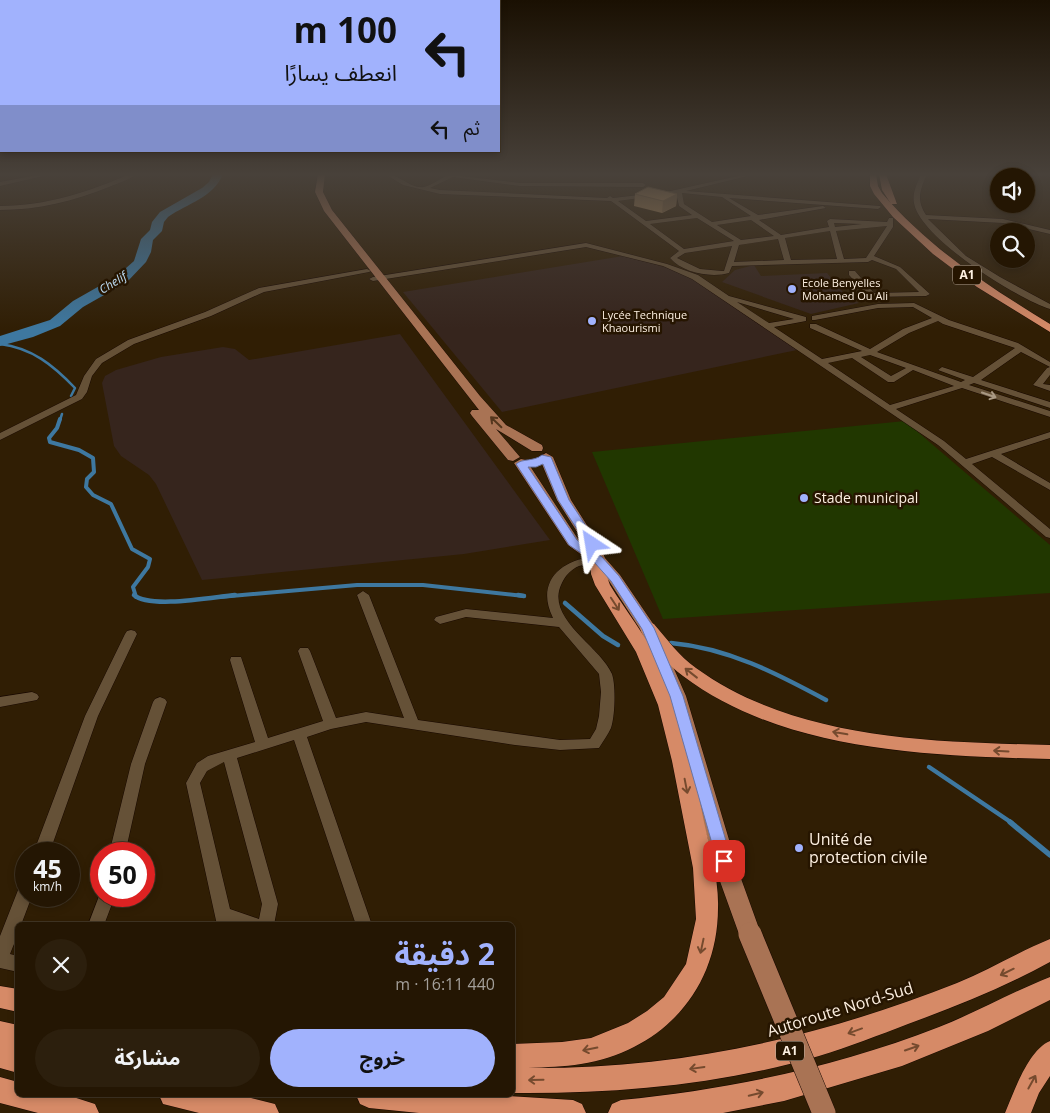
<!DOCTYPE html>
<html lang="ar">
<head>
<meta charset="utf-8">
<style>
	:root { --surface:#241603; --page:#2c1f0d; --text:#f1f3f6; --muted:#a39f9a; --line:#413525; --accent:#a1b2fd }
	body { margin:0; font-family:"Open Sans","Noto Sans Arabic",sans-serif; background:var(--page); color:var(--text); direction:rtl; height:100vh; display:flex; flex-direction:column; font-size:19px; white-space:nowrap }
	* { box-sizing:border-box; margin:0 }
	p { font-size:16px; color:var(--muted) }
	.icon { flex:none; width:28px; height:28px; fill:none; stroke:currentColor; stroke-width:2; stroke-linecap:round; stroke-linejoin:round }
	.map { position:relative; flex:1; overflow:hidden; direction:ltr }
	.side { position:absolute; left:15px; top:922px; width:500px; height:175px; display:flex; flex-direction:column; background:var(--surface); border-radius:8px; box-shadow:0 2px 8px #0003,0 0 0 1px var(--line); direction:rtl }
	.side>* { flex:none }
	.hud { position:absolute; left:0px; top:0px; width:500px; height:152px; box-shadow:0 2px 8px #0003,0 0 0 1px var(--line); direction:rtl; background:#a1b2fd; color:#111; overflow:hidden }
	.tools { position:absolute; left:990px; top:168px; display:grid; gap:10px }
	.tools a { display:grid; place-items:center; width:45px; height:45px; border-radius:50%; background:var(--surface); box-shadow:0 2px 8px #0003,0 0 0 1px var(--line); font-size:25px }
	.speed { position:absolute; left:15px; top:842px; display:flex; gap:10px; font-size:25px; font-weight:700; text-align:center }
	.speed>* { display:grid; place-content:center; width:65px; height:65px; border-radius:50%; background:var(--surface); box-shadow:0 2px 8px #0003,0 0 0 1px var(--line); line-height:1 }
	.speed small { font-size:12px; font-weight:400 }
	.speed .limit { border:8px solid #d22; background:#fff; color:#111 }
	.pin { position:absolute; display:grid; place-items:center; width:42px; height:42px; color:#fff; margin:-21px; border-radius:10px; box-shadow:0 2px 8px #0006 }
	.me { position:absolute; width:55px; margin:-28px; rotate:327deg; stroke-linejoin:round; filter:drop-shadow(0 0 4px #0008) }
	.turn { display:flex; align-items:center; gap:18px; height:105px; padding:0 20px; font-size:22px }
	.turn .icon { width:65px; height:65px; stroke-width:2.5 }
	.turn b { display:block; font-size:35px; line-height:42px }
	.then { display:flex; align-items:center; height:48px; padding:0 20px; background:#0003; gap:10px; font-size:19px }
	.round { display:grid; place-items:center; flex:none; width:52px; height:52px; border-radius:26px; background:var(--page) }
	.headline { display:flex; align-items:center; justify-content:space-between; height:85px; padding:0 20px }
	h1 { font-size:30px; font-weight:700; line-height:38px; color:var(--accent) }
	.button { display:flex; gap:10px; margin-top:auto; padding:10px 20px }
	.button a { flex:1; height:58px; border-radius:30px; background:var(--accent); color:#111; font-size:20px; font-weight:700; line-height:58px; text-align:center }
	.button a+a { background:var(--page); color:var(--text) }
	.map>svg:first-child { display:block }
	.education { fill:#36251d }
	.green { fill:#213700 }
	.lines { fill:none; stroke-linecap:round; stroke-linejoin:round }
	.stream-far3 { stroke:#3e78a0; stroke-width:2.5 }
	.stream-far2 { stroke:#3e78a0; stroke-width:4 }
	.stream-far1 { stroke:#3e78a0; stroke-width:4.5 }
	.stream { stroke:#3e78a0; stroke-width:5.5 }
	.river { fill:#3e78a0; fill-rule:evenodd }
	.minor-casing { stroke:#180800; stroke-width:1 }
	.major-casing { stroke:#180800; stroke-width:1 }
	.highway-casing { stroke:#180800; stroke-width:1 }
	.minor { fill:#655137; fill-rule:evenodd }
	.major { fill:#a97354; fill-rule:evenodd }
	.highway { fill:#d68a67; fill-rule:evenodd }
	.major-bridge-casing { stroke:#180800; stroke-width:24; stroke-linecap:butt }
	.major-bridge { stroke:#a97354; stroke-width:23 }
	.wall { fill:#b38e5f }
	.shaded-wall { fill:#92744e }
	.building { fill:#d0a56f; stroke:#92744e }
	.oneway { stroke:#a99984 }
	.oneway2 { stroke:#54361d }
	.oneway3 { stroke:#754a2e }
	.route { fill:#a1b2fd; stroke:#6974a4 }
	.poi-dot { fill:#a1b2fd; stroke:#261500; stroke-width:2 }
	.labels { text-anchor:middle; stroke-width:5; stroke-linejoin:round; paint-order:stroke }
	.far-poi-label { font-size:11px; fill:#fdf0e1; stroke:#261500; text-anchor:start }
	.shield { fill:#261500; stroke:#bcae9e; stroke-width:1 }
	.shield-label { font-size:12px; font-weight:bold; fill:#fdf0e1 }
	.far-water-label { font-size:12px; font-style:italic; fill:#bedef6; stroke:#261500 }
	.poi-label { font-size:14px; fill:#fdf0e1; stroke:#261500; text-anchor:start }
	.near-poi-label { font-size:16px; fill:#fdf0e1; stroke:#261500; text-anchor:start }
	.near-street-label { font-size:16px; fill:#fdf0e1; stroke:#261500 }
</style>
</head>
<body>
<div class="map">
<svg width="1050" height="1113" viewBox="0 0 1050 1113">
	<rect width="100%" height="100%" fill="#301e04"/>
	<!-- education -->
	<g class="education">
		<path d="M623 256 687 273 797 350 502 412 403 292Z"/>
		<path d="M754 265 761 276 827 273 847 297 859 303 811 314 722 282 735 270Z"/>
		<path d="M400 334 550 540 464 554 202 580 156 484 149 475 121 456 114 446 102 383 105 376 116 370 161 357 223 347 235 349 249 360Z"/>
	</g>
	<!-- green -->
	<path class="green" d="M905 421 1050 545V593L663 619 592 452Z"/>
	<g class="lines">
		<!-- stream-far3 -->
		<g class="stream-far3">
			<path d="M0 344C32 348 53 365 75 388L71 396"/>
			<path d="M60 420 62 414"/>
		</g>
		<!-- stream-far2 -->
		<g class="stream-far2">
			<path d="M60 419 57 428 49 438 50 442 79 450 93 458 94 472 87 479 86 487 93 495 111 504 132 549 150 559 148 567 133 587 136 597"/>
			<path d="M220 597 357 585H423L524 596"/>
		</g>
		<!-- stream-far1 -->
		<g class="stream-far1">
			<path d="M134 595C150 609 213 597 235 595"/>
			<path d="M518 595 524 596"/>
			<path d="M565 603 603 636 618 645"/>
			<path d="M671 643C728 648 776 673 826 700"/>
			<path d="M929 767 1012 823"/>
		</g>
		<!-- stream -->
		<path class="stream" d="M1010 822 1050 855"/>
		<!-- river -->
		<path class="river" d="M213 174H223C213 198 188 203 168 217L164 222 162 231 153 240 151 252 146 262 127 282 83 307 60 326 33 337 0 346V336L50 320 73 301 117 276 134 261 141 239 150 230 152 222 160 212 202 188 209 182Z"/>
		<!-- minor casing -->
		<g class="minor-casing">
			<g id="minor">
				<path d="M43 174H52L0 186V182Z"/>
				<path d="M130 174H137C129 180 118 183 109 187 74 201 38 210 0 210V206C46 206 88 192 130 174Z"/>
				<path d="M385 174C398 173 410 189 424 187 430 186 440 179 446 176L444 174 520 183H643L646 185 643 187 520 186 453 177 430 188 440 190 607 198 610 196 613 198 666 192 747 174H756L686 191 880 206 881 207 878 209 729 198 758 215 823 206 826 208 759 220 781 235 829 227 827 221 830 219 887 222 889 218H893V227L874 256 900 267 930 294 926 296 869 297 849 275V271H855L874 293 919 292 896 269 872 260 868 262 732 266 729 273C711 278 683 273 670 258L679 251 611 201 440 194 403 185ZM676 193 679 206 692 215 646 221 618 201ZM682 193 722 197 751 216 712 222 684 204ZM697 218 734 241 684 249 650 224ZM751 220 774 236 741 240 717 225ZM834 223 862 224 835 227ZM887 226 866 258 844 259 836 231ZM830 231 837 259 791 260 785 238ZM778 239 784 260 734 262 739 245ZM732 246 724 271H722L700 269 677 258 685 253Z"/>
				<path d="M921 174H927C920 191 916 199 926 215L1003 219 1050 230V234L1003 223 928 219 966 256 1000 277 1050 304V309C1017 299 919 237 914 203 912 193 917 184 921 174Z"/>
				<path d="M586 243 667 264 698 275 729 296 806 317V321L774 327 822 359 862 351 810 328V324H816L870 349 903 329 932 318 913 307 878 308 815 320H812V316L878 304 914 303 949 320 1018 343 1050 362V375L1043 384 1050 385V391L1033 385 1047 368 1050 367 1021 352 981 380 1050 402V408L974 383 969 385 1050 411V417L962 388 896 409 944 441 966 459 1050 432V438L1001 454 1050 483V490L992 457 972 464 1050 529V538L1046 537 938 445 692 279 663 266 586 247 373 281 369 279 373 277ZM737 302 794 319 769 323ZM938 321 943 324 1015 348 973 377 942 367 938 370 965 380 961 382 877 352 909 333ZM870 355 906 368 891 376 861 357ZM852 358 888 382H894L913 370 954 386 890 405 828 363Z"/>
				<path d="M367 269 371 271 369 272 264 292 211 316 134 344 102 363 92 376 87 392 82 399 0 440V433L76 395 84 376 96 359 128 340 205 312 259 288Z"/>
				<path d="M592 557 602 558 604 560 602 562C595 564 586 564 579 566 570 570 565 576 561 585 546 619 600 646 612 674 616 686 615 716 611 728 608 735 603 741 599 748L560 750 515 745 366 722 331 729 307 737 372 925H356L294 740 237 758 278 904 274 925H217L186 783 197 763 208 756 255 742 230 660 231 657H241L268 738 323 721 298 651 300 648H308L310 651 336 718 366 712 404 718 357 595 363 591 369 595 418 720 560 740 590 739 596 729 599 716 601 692 599 674 559 627 466 617 440 624 434 620 436 617 466 609 553 618C536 584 558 561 592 557ZM224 762 262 904 259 919 230 909 200 783 207 771Z"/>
				<path d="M131 630 135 631 137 634 98 716 49 854H33L85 716 125 634 127 631Z"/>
				<path d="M32 692 37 694 39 697 37 700 0 707V697Z"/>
				<path d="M160 697 165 699 167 702 145 764 125 854H109L131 764 153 702 155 699Z"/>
				<path d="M26 883V896H32L21 925H18V934L10 954 18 956V972L0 968V936L20 885Z"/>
				<path d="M101 891V896H115L104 925H88Z"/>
			</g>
		</g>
		<!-- major casing -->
		<g class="major-casing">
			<g id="major">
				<path d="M318 174H325L323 192 332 210 480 396 506 425 542 445 543 448 542 451H532L496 429 520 457 513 461 508 460 472 416 470 413 472 410H479L324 211 315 192Z"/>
				<path d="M546 453 553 457 571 500 599 544 605 558 620 575 656 628 686 696 739 873 761 934 758 941 750 944 742 941 739 934 717 873 668 696 640 629 609 581 593 563 568 545 514 463 521 459 526 460 578 539 584 543 557 500 539 457Z"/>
			</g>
		</g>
		<!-- highway casing -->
		<g class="highway-casing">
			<g id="highway">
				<path d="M870 174H876L878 186 882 193C929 248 988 286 1050 324V332L977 287 933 254 893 217 874 194 870 186Z"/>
				<path d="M879 174H886L897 204H891L882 190Z"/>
				<path d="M598 555 606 560V574L610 585C626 611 645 634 658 662 683 712 693 768 704 822 710 850 719 879 718 908 718 990 662 1051 581 1064 564 1067 546 1067 528 1068 679 1069 818 1038 957 983 989 970 1018 952 1050 939V962C1005 987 957 1006 908 1024 879 1035 849 1047 819 1056 720 1085 616 1094 512 1093V1044L562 1042 591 1038 628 1023 647 1011 664 997 686 964 696 919 693 868 672 761 658 705 636 652 595 585 591 574 590 560Z"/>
				<path d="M648 622 654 624C667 639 679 656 696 668 796 740 931 742 1050 745V759C929 756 784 752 683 676 667 665 655 647 642 632L640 628 642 624Z"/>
				<path d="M1050 977V1000L988 1031 902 1066 784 1101 723 1113H608L612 1104 621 1100C731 1089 836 1067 939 1027 977 1012 1012 992 1050 977Z"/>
				<path d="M0 986 18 989V1012L0 1008Z"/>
				<path d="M0 1021 18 1025V1073L0 1068Z"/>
				<path d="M1050 1041V1076L1039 1093 1031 1113H1005C1014 1092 1028 1050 1050 1041Z"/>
				<path d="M0 1077 18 1082V1095H67L95 1104 99 1113H38L0 1103Z"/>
				<path d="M159 1095H239L275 1104 279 1113H199L163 1104Z"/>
				<path d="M356 1095H494L573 1100 582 1104 586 1113H419L369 1108 360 1104Z"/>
			</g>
		</g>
		<!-- minor -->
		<use href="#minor" class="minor"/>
		<!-- major -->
		<use href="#major" class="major"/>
		<!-- highway -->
		<use href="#highway" class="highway"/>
		<!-- major-bridge casing -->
		<g class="major-bridge-casing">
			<path id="major-bridge" d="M750 934 824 1113"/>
		</g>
		<!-- major-bridge -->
		<use href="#major-bridge" class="major-bridge"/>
	</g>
	<!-- wall -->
	<path class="wall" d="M635 194H677L676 206 662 213 634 206Z"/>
	<!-- shaded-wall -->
	<path class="shaded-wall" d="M677 194 676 206 662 213 663 201Z"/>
	<!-- building -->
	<path class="building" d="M648 187 677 194 663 201 635 194Z"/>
	<!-- one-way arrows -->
	<defs><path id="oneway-shaft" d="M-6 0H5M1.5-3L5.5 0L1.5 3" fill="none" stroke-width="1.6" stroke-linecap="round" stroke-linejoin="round" transform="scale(1.25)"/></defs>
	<use class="oneway" href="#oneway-shaft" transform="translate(989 395) rotate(19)"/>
	<use class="oneway2" href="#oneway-shaft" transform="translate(496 422) rotate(-136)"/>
	<g class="oneway3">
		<use href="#oneway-shaft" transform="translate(615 604) rotate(57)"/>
		<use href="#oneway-shaft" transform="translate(691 673) rotate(-142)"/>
		<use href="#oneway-shaft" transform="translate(840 733) rotate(-170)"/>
		<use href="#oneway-shaft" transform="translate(1001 751) rotate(-177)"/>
		<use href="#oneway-shaft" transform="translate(686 786) rotate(79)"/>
		<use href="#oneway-shaft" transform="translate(702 946) rotate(102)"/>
		<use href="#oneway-shaft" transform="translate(1007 972) rotate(154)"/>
		<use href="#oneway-shaft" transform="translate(855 1031) rotate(160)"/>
		<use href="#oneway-shaft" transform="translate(912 1048) rotate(-19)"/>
		<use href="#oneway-shaft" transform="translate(590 1049) rotate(169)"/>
		<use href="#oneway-shaft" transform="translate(697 1068) rotate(172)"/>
		<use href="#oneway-shaft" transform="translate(536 1080) rotate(179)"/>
		<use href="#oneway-shaft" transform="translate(1032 1082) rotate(-61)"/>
		<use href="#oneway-shaft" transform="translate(756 1094) rotate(-14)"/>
	</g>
	<!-- sky -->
	<linearGradient id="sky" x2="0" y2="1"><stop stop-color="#1a1002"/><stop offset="0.53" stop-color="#48413a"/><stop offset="1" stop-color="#48413a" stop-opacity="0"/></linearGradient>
	<rect width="1050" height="329" fill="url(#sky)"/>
	<!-- route -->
	<path class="route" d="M542 455 551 457 569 500 598 544 596 546H588L558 500 543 464 536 467H528L577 540 602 557 619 576 654 628 683 696 732 861 730 865 724 867 719 865 717 861 670 696 642 629 611 581 594 562 569 545 516 464C523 458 533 462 542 455Z"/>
	<!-- markers -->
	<g class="poi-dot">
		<circle cx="792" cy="289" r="5"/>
		<circle cx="592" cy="321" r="5"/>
		<circle cx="804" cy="498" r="5"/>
		<circle cx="799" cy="848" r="5"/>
	</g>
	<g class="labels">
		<!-- far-poi labels -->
		<g class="far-poi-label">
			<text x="802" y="287">Ecole Benyelles<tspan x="802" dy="13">Mohamed Ou Ali</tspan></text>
			<text x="602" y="319">Lycée Technique<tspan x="602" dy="13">Khaourismi</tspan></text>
		</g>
		<!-- shield labels -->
		<g class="shield">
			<rect x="953" y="265.5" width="28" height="19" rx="4"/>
			<rect x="776" y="1041.5" width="28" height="19" rx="4"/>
		</g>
		<g class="shield-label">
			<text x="967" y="279">A1</text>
			<text x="790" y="1055">A1</text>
		</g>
		<!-- far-water labels -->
		<g class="far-water-label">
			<text transform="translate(113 283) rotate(-32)" y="4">Chelif</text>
		</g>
		<!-- poi labels -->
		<g class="poi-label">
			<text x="814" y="503">Stade municipal</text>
		</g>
		<!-- near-poi labels -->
		<g class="near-poi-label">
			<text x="809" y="845">Unité de<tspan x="809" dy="18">protection civile</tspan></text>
		</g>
		<!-- near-street labels -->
		<g class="near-street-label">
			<text transform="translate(840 1009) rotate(-17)" y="6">Autoroute Nord-Sud</text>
		</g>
	</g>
</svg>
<div class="tools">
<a><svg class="icon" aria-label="sound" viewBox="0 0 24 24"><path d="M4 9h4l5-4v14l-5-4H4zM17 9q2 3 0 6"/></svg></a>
<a><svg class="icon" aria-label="search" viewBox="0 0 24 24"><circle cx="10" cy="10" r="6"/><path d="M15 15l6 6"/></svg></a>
</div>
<div class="speed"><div>45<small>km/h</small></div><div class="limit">50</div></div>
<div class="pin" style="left:724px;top:861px;background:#d93025"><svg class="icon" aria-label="arrive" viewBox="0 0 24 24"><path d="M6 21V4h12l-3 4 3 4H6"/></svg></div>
<svg class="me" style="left:592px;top:544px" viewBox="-20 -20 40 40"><path d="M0-17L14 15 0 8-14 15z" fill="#a1b2fd" stroke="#fff" stroke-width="4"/></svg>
<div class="hud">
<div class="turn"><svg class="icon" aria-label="left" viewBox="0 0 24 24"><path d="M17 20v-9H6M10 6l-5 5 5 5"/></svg><div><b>100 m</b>انعطف يسارًا</div></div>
<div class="then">ثم<svg class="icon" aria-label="left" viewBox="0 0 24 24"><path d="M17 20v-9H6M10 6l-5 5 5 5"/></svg></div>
</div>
<section class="side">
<div class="headline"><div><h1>2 دقيقة</h1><p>440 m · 16:11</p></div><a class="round"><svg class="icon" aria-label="close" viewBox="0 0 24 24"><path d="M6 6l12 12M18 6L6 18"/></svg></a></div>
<div class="button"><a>خروج</a><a>مشاركة</a></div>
</section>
</div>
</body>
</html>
